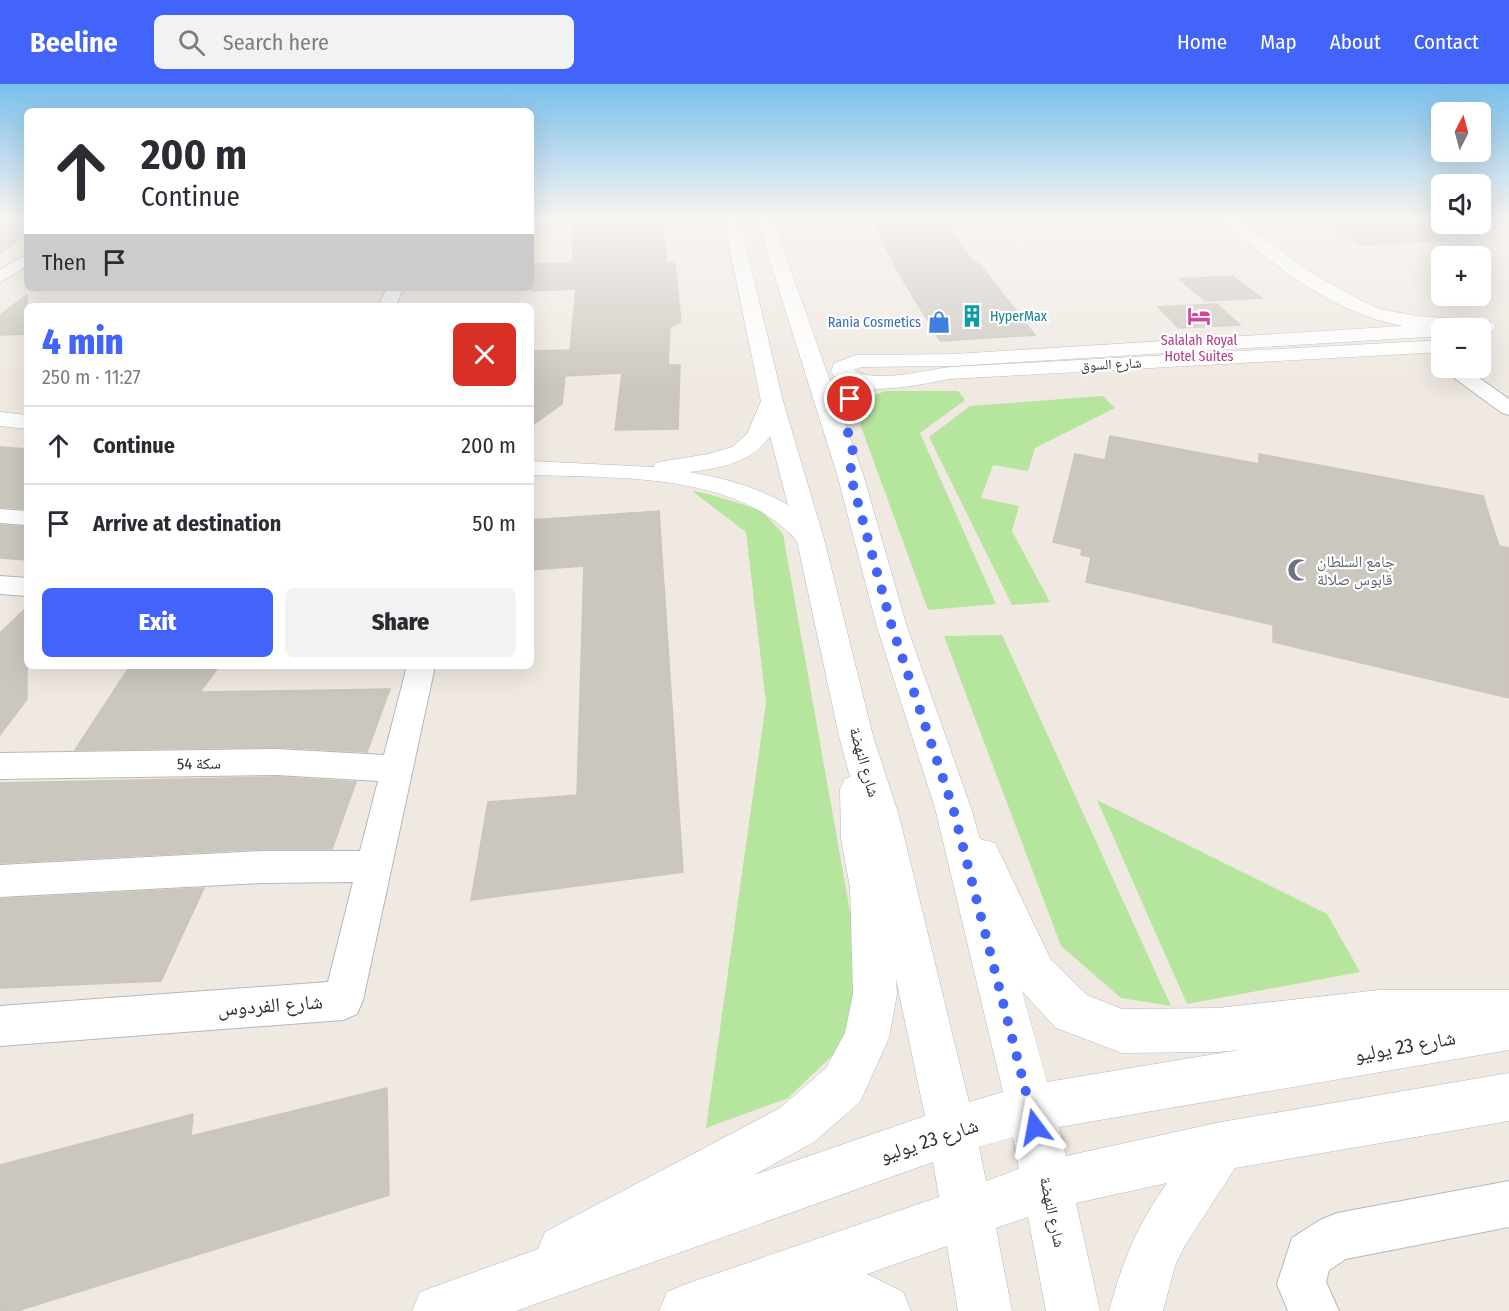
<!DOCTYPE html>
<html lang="en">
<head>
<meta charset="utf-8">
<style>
	:root { --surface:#fff; --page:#f2f2f3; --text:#2b2b33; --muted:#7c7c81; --line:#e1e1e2; --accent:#4264fb }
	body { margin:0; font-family:"Fira Sans Condensed","Noto Naskh Arabic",sans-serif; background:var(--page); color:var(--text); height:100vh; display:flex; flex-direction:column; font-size:22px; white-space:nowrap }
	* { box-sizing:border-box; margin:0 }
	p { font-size:20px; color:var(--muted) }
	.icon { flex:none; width:33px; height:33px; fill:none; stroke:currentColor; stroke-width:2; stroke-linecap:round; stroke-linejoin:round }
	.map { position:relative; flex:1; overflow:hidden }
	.panel { position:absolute; left:24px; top:219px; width:510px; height:366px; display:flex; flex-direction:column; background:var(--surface); border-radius:9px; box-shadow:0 6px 24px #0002 }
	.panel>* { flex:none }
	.hud { position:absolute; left:24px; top:24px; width:510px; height:183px; border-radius:9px; box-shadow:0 6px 24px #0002; background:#fff; color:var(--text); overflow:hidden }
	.needle { width:39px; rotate:6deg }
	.fabs { position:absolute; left:1431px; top:18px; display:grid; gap:12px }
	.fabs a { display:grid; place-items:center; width:60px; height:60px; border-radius:9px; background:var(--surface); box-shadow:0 6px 24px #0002; font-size:30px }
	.pin { position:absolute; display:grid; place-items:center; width:51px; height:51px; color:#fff; margin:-26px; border:3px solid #fff; border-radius:50%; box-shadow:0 2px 6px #0007 }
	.me { position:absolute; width:66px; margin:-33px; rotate:347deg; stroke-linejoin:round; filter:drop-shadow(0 0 4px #0008) }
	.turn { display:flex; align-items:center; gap:21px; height:126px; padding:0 18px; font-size:27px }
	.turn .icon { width:78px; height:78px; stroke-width:2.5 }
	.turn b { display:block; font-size:42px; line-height:51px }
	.then { display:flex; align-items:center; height:57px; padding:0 18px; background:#0003; gap:12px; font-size:22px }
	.round { display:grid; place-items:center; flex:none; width:63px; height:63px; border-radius:9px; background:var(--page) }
	.head { display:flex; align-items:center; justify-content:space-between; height:102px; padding:0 18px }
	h1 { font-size:36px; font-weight:800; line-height:45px; color:var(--accent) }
	.primary-button { display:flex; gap:12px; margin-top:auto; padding:12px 18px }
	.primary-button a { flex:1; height:69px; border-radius:9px; background:var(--accent); color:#fff; font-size:24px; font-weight:800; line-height:69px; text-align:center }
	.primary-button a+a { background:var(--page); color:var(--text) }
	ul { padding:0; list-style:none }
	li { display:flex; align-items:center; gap:18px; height:78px; padding:0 18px; border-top:2px solid var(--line) }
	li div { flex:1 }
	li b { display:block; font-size:22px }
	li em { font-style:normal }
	header { display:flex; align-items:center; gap:36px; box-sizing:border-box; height:84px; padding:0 30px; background:var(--accent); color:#fff }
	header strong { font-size:28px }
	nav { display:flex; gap:33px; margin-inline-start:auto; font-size:21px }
	.search { width:420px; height:54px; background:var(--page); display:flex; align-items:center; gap:15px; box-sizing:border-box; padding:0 21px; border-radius:9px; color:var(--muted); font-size:22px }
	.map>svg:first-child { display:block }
	.green { fill:#b6e59e }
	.building { fill:#cbc7bf; stroke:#cbc5ba; stroke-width:1.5 }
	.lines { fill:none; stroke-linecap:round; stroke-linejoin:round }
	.street-casing { stroke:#b4b7c1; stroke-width:2 }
	.secondary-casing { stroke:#b4b7c1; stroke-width:1 }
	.street { fill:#fff; fill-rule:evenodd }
	.secondary { fill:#fff; fill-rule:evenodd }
	.route { stroke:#4264fb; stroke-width:10; stroke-dasharray:0 18 }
	.labels { text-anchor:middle; stroke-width:4.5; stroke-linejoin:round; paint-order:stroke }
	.far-culture-label { font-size:14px; fill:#0d838f; stroke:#fff; text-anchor:start }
	.far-shop-label { font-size:14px; fill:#366cbe; stroke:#fff; text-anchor:end }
	.far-hotel-label { font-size:14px; fill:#b23c85; stroke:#fff }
	.far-street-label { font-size:14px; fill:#2e2e2e; stroke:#fff }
	.worship-label { font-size:16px; fill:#5b616d; stroke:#fff; text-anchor:start }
	.street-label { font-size:16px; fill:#2e2e2e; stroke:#fff }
	.near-street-label { font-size:20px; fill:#2e2e2e; stroke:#fff }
</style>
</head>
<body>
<header>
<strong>Beeline</strong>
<div class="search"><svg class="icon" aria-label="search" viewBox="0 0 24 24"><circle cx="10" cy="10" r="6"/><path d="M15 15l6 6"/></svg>Search here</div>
<nav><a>Home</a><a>Map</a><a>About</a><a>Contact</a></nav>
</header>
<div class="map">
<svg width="1509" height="1227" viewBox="0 0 1509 1227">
	<rect width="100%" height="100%" fill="#efe9e1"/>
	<!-- green -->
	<g class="green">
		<path d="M885 307H958L965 316 920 349 996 520 928 526 859 337 867 314Z"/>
		<path d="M1103 312 1115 324 1035 364 1028 387 993 381 981 414 1019 422 1012 447 1050 518 1012 521 929 353 970 322Z"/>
		<path d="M692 407 708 410 761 426 783 450 863 901 839 965 788 1014 706 1044 766 619 746 448Z"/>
		<path d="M1002 551 1171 922 1121 914 1061 862 944 552Z"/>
		<path d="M1097 716 1327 830 1360 888 1187 920Z"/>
	</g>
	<!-- building -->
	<g class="building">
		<path d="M0 133H27V151L0 169Z"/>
		<path d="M575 133H661L667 179H675L681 238 670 243 668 281H680L678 345 615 346 622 289 565 292 562 320 531 342V267L570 266 576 205 531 207V180L572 179Z"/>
		<path d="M871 133H944L973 178H978L1035 251 940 257 898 188Z"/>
		<path d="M1315 133H1405L1448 156 1361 161Z"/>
		<path d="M1233 192 1262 214 1206 217 1179 195Z"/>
		<path d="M27 211V250L0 251V231Z"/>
		<path d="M1217 220 1240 241 1179 244 1158 223Z"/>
		<path d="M1110 352 1259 380V370L1483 412 1499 462 1509 464V614L1273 558V541L1086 498 1091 473 1081 471 1082 465 1053 458 1075 370 1105 376Z"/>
		<path d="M0 363 27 365V425L0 423Z"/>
		<path d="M659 427 683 788 471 816 488 718 577 711 584 482 531 486V436Z"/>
		<path d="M0 441 27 443V476L0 474Z"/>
		<path d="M27 523V615L0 651V549Z"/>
		<path d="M130 582H219L200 608 390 605 367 668 277 663 75 666Z"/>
		<path d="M277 693 356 698 332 765H262L0 779V699Z"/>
		<path d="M204 804 161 897 0 904V815Z"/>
		<path d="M387 1004 389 1111 17 1227H0V1081L193 1030 191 1052Z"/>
	</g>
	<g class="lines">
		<!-- street casing -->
		<g class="street-casing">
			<g id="street">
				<path d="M27 170V182L0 198V186Z"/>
				<path d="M387 204H403L396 222H378Z"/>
				<path d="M1444 284H1465L1509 315V331L1502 329 1446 288Z"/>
				<path d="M0 425 27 427V441L0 439Z"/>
				<path d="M0 492 27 494V512L0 510Z"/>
				<path d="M407 582H435L363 916 357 930 343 936 0 962V922L328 898 353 798 262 799 0 813V781L262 767H360L378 697 277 691 0 695V669L277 665 384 671Z"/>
				<path d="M1509 1097V1143L1346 1175 1329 1186 1326 1198 1339 1227H1288L1277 1200 1292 1154 1320 1136 1337 1129Z"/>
			</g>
		</g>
		<!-- secondary casing -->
		<g class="secondary-casing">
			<g id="secondary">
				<path d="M723 133H739L783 317 824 455 873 652 899 732 969 1018 1003 1008 935 724 877 543 837 390 756 133H772L863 390 907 543 971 724 980 755 995 759 1051 876 1087 911 1122 925 1218 924 1379 906H1509V966L1059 1043 1066 1072 1221 1038 1509 989V1037L1235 1084 1184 1163 1175 1182 1163 1227H1109C1123 1176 1136 1143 1167 1099L1076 1119 1100 1227H1046L1028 1133 996 1144 1012 1227H958L947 1162 867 1190 903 1208 911 1227H659L667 1208 686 1200 939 1113 933 1078 516 1227H412L420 1208 538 1165 545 1148 780 1024 826 984 845 949 853 910 850 803 841 755 840 705 845 695 850 693 839 652 797 457C737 388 615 394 531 391V377L653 383 656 379 665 377 708 370 732 363 747 350 761 317ZM770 352 788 421C758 403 723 394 689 388 720 384 752 379 770 352ZM896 895 925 1032 754 1091 814 1058 860 1018 889 954 897 910ZM1022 907 1056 944 1122 969 1218 968 1239 966 1047 998ZM1013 1053 1019 1085 986 1097 979 1063Z"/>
				<path d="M1217 133H1234L1312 189 1358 215 1380 225 1417 232 1486 237 1493 239 1496 243 1493 247 1480 248V244H1442V252L954 282 861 283 854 286C874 300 926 286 950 283L1442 256V268L950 295C920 300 852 318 831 288L834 279 857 271 954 270 1403 242C1345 232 1294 196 1249 160 1238 152 1225 144 1217 133Z"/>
				<path d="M0 328 27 331V345L0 342Z"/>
			</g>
		</g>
		<!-- street -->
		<use href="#street" class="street"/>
		<!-- secondary -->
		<use href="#secondary" class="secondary"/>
	</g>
	<!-- sky -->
	<linearGradient id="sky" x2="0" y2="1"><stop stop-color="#7abfeb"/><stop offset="0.44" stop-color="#f8f5f2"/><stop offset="1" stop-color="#f8f5f2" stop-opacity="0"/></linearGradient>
	<rect width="1509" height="304" fill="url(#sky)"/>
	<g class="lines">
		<!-- route -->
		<path class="route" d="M850 315 843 329 853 368 850 390 892 543 953 724 1035 1043"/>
	</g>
	<!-- icons -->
	<defs>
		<g id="building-bare" transform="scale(1.8)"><path d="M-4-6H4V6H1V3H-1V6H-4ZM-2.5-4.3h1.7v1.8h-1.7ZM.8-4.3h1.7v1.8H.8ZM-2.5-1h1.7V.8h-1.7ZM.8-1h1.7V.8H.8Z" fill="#0f9aa8" stroke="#fff" stroke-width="2.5" paint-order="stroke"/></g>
		<g id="hotel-bare" transform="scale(1.8)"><path d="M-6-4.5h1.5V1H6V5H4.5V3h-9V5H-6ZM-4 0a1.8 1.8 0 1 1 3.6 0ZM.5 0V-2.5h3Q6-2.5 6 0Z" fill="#d1479c" stroke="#fff" stroke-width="2.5" paint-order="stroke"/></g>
		<g id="shop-bare" transform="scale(1.8)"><path d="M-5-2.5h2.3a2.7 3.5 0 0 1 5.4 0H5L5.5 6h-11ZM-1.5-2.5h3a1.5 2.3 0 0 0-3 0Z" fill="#3f7fe0" stroke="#fff" stroke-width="2.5" paint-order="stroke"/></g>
		<g id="mosque-bare" transform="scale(1.8)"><path d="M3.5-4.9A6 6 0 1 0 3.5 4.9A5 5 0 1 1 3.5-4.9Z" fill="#6b7280" stroke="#fff" stroke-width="2.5" paint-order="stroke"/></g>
	</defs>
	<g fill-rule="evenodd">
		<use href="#building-bare" x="972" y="232"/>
		<use href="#hotel-bare" x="1199" y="232"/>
		<use href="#shop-bare" x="939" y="238"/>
		<use href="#mosque-bare" x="1299" y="486"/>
	</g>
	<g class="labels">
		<!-- far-culture labels -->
		<g class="far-culture-label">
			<text x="990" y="237">HyperMax</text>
		</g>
		<!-- far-shop labels -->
		<g class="far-shop-label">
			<text x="921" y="243">Rania Cosmetics</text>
		</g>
		<!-- far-hotel labels -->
		<g class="far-hotel-label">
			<text x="1199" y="261">Salalah Royal<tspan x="1199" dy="16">Hotel Suites</tspan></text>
		</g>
		<!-- far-street labels -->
		<g class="far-street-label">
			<text transform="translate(1111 280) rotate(-3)" y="5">شارع السوق</text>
		</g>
		<!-- worship labels -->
		<g class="worship-label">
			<text x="1317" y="483">جامع السلطان<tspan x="1317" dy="18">قابوس صلالة</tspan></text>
		</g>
		<!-- street labels -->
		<g class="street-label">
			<text transform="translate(865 678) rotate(74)" y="6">شارع النهضة</text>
			<text transform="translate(199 679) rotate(-1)" y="6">سكة 54</text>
			<text transform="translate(1053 1128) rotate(78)" y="6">شارع النهضة</text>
		</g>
		<!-- near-street labels -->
		<g class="near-street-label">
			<text transform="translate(270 921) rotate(-4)" y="7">شارع الفردوس</text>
			<text transform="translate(1405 962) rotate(-10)" y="7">شارع 23 يوليو</text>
			<text transform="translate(929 1056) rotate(-18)" y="7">شارع 23 يوليو</text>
		</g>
	</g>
</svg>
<div class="fabs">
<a><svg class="needle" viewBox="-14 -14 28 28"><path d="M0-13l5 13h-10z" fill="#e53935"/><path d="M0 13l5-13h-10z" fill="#7c7c81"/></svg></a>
<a><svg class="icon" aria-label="sound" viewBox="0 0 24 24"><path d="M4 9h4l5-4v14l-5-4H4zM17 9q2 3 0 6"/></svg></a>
<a>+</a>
<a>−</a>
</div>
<div class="pin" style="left:850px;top:315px;background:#d93025"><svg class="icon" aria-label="arrive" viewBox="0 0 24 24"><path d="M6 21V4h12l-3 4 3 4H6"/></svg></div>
<svg class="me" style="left:1035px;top:1043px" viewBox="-20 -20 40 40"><path d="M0-17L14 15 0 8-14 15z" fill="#4264fb" stroke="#fff" stroke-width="4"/></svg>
<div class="hud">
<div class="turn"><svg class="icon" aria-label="ahead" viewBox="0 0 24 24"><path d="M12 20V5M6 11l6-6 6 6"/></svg><div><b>200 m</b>Continue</div></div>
<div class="then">Then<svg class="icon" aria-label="arrive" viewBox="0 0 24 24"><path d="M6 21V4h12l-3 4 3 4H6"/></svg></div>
</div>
<section class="panel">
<div class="head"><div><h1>4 min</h1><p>250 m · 11:27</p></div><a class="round" style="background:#d93025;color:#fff"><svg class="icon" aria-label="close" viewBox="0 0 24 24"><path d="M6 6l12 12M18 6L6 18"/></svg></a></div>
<ul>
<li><svg class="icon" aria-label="ahead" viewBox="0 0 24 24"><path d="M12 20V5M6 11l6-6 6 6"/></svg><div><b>Continue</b></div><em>200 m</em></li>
<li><svg class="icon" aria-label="arrive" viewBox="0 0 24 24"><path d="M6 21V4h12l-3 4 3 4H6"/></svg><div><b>Arrive at destination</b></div><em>50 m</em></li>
</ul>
<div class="primary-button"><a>Exit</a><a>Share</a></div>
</section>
</div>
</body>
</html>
